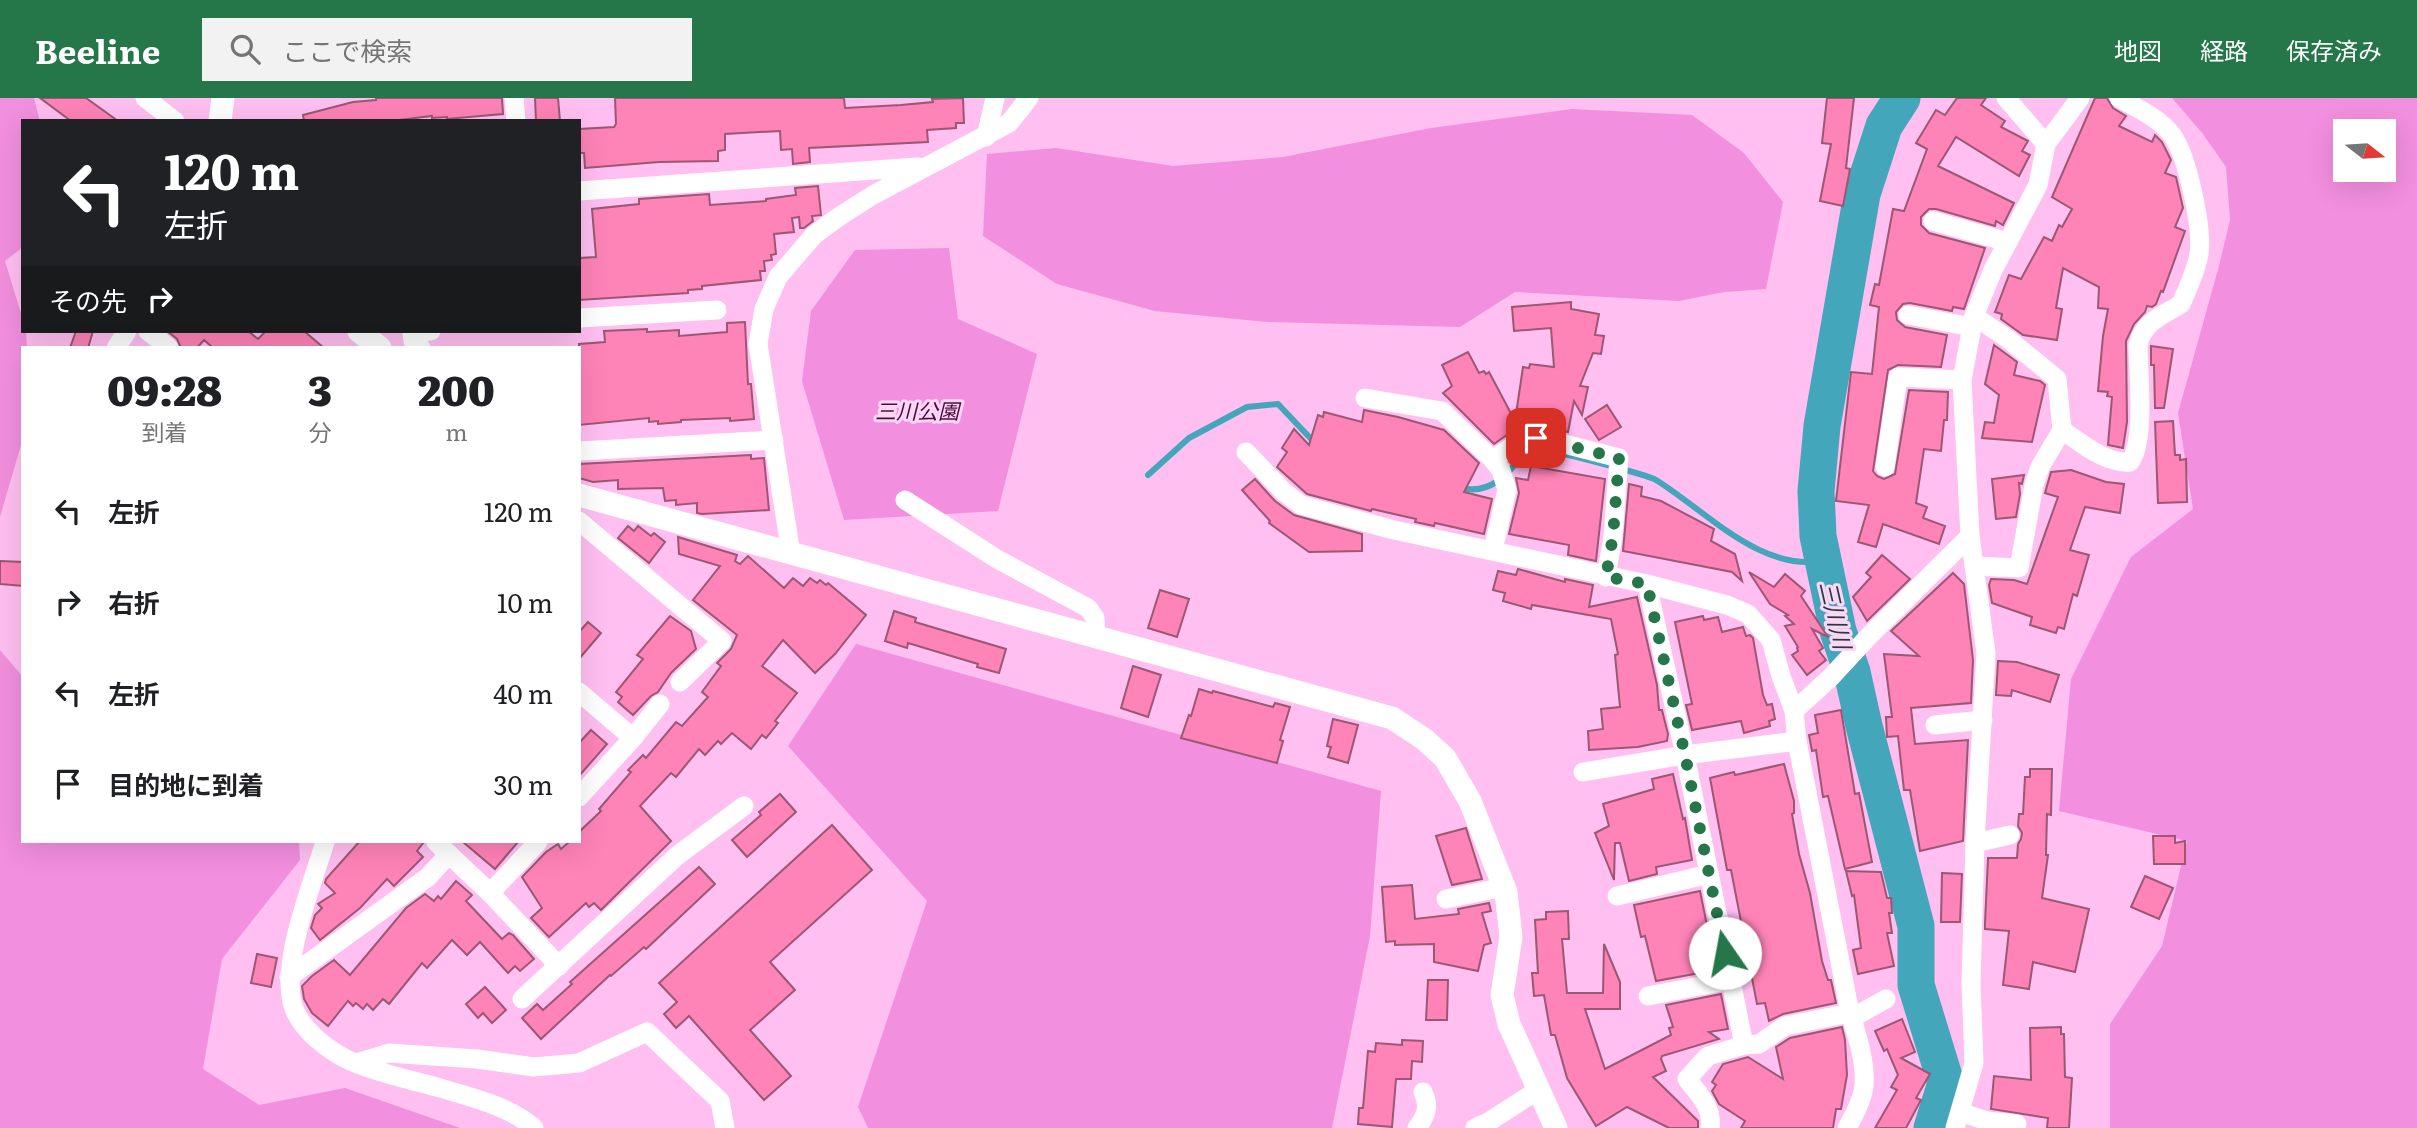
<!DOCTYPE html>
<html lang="ja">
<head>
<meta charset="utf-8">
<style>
	:root { --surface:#fff; --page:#f2f2f2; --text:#202124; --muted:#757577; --accent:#257749 }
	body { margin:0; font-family:Literata,"Noto Sans JP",serif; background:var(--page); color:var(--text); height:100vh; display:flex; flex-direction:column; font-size:26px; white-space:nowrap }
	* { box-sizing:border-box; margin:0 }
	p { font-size:23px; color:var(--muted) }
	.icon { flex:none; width:38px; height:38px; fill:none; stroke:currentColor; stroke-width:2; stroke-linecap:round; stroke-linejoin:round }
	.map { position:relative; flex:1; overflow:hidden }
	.drawer { position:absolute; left:21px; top:248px; width:560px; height:497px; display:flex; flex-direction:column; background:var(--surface); border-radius:0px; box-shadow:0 7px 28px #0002 }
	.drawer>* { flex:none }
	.top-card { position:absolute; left:21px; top:21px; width:560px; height:214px; border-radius:0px; box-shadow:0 7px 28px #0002; background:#202124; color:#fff; overflow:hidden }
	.needle { width:46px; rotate:107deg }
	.tools { position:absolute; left:2333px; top:21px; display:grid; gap:14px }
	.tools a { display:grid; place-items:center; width:63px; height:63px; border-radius:0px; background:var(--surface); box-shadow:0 7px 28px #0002; font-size:35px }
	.pin { position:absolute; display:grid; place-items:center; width:60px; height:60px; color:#fff; margin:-30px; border-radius:14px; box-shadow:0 4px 10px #0006 }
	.me { position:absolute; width:77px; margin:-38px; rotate:348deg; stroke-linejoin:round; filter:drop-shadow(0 0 5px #0008) }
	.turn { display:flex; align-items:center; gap:24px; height:147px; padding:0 28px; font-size:32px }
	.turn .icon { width:91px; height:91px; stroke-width:2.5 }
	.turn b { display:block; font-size:49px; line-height:60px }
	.then { display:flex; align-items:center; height:66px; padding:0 28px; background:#0003; gap:14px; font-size:26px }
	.eta { display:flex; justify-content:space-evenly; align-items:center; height:119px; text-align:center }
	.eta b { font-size:42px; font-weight:800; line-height:49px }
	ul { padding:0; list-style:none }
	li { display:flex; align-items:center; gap:21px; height:91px; padding:0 28px }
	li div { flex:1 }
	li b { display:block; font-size:26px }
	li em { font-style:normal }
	header { display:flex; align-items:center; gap:42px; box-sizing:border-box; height:98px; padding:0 35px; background:var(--accent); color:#fff }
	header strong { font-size:33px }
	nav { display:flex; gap:38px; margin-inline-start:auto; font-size:24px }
	.search { width:490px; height:63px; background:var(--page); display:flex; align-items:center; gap:18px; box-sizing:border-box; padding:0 24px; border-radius:0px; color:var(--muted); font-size:26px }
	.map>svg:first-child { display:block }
	.green { fill:#f28fde; fill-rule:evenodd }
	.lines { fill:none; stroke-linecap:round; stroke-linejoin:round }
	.stream { stroke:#44a6bb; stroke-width:6 }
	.river { stroke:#44a6bb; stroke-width:37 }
	.building { fill:#fe83b7; stroke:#9b5773; stroke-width:2 }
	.minor { stroke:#fff; stroke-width:19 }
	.tertiary { stroke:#fff; stroke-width:23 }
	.route { stroke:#257749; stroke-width:12; stroke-dasharray:0 21.6 }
	.labels { text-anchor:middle; stroke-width:6; stroke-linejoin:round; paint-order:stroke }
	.park-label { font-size:21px; font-style:italic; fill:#490a41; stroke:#fdd6f4 }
	.water-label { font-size:23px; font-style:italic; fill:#1f3d44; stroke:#fdd6f4 }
</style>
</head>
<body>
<header>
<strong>Beeline</strong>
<div class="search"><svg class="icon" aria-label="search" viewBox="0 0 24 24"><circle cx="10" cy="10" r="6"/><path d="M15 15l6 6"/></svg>ここで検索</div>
<nav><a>地図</a><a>経路</a><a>保存済み</a></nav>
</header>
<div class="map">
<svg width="2417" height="1030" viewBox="0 0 2417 1030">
	<rect width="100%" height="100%" fill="#ffbff1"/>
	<!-- green -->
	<g class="green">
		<path d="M0 0H34L40 23H23V149L5 163 23 222V233H26L27 250H23V340L0 419Z"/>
		<path d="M2172 0H2417V1030H2110V926L2162 848 2187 743 2059 713 2071 581 2131 459 2193 411 2178 315 2219 168 2230 122 2226 69 2203 36ZM2345 33H2384V72H2345Z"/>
		<path d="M1572 11 1692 17 1744 55 1783 104 1766 191 1724 194 1679 203 1515 194 1460 229 1267 224 1155 213 1057 186 983 138 987 56 1056 50 1173 68 1283 59 1431 30Z"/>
		<path d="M949 150 958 221 1037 256 998 413 844 422 802 283 811 213 855 152Z"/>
		<path d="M856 546 1381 693 1370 838 1332 1030H868L858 1009 927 803 788 648Z"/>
		<path d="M0 552 23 579V744H299L300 762 222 861 203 971 259 1007 345 990 460 1030H0Z"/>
	</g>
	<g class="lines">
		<!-- stream -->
		<g class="stream">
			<path d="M1148 377 1189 340 1247 309 1278 306 1314 344"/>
			<path d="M1458 389C1486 398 1507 379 1521 358 1528 356 1535 353 1542 352 1550 351 1648 377 1656 382 1705 412 1762 476 1825 462"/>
		</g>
		<!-- river -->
		<path class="river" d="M1902 0 1884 28 1862 96 1822 328 1816 393 1818 438 1838 533 1852 574 1864 628 1916 828V887L1946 985 1932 1030"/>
	</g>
	<!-- building -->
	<g class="building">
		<path d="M40 0H86L118 23H71Z"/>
		<path d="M376 0H502L503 16 447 21V19L432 20V18L391 23H304L303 17 353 4 376 2Z"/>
		<path d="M535 0H558L560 23H536Z"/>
		<path d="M615 0H844L845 10 901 7 933 4 932 1 963 0 964 25H956V30L927 32 928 44 809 50 810 64 793 66 792 51 781 52 780 33 725 36V52L718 53V63L659 64 585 70 584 55H579V31L614 29 616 26Z"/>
		<path d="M1827 0H1854L1846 70 1850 71 1843 108 1820 103 1831 46 1822 45Z"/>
		<path d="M1957 0H1986L1981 7 2005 23 2001 29 2026 42 2028 43 2022 53 2030 57 2019 78 1956 39 1938 68 2014 105 2003 127 1996 123 1995 128 1936 111H1929L1921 119V127L1929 135 1985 150 1964 211 1953 209 1952 213 1910 205 1903 206 1896 214 1897 222 1905 229 1947 237 1941 269 1898 267 1888 272 1873 373 1877 378 1884 381 1895 376 1909 292 1948 294 1947 322H1944L1941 353 1924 351 1916 405 1927 409 1923 420 1945 428 1939 446 1883 426 1876 449 1858 444 1869 407 1836 403 1851 274 1872 276 1879 209 1870 207 1875 186 1879 187 1893 111 1904 113 1927 51 1916 45 1936 12 1945 17Z"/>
		<path d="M2095 0H2107L2113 10 2126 18 2119 28 2152 44 2155 37 2162 44 2171 62 2165 75 2176 79 2183 110 2175 129 2185 133 2163 194 2161 193 2156 206 2152 209 2147 208 2145 214 2134 226 2126 243 2127 324 2123 350 2108 347 2112 299 2107 298 2108 294 2098 293 2103 238 2108 211 2098 210 2099 189 2063 170 2056 210 2062 211 2057 242 2023 237 2001 221 2002 216 1995 214 2009 177 2021 181 2044 139 2052 143 2059 127 2062 129 2072 111 2052 99Z"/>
		<path d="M818 88 821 117 812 118 813 123 804 130H800L799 119 792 120 794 134 774 136 776 156 771 157 772 162 764 163 765 173H760L761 182 702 188V191L688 192V195L579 202V160L596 159 592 111 639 106V101L709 96 710 107 766 103V101L796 97 795 90Z"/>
		<path d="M1571 204V211L1599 216 1595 237 1604 238 1601 256 1593 255 1580 288 1588 289 1582 317 1574 303 1568 334 1535 327 1514 332 1494 346 1443 295 1452 288 1442 267 1468 254 1479 275 1484 273 1486 276 1489 274 1515 323 1523 269 1529 270 1530 266 1554 269 1551 230 1514 233 1512 209Z"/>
		<path d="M745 224 748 286H751L754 321 730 323V320L681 322V324L658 326V323L649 324V320L579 327V246L605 244 604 233 647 231V234L679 232V238L727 234V225Z"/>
		<path d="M76 233H93L88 250H70Z"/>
		<path d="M167 233H248L258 241 266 233H304L324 250H213L204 242 197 250H181L177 241Z"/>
		<path d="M1994 247 2017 264 2014 277 2040 283 2045 287 2032 344 1982 340 1985 324 1994 325 1999 297 1985 286Z"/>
		<path d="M2151 248 2173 251 2164 310H2155L2154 267H2151Z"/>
		<path d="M1607 307 1621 329 1599 342 1585 321Z"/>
		<path d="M1364 312 1398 319 1444 332 1479 365 1464 394 1492 401 1484 436 1435 425 1434 428 1415 424 1416 421 1372 411 1371 413 1307 396 1277 369 1287 354 1282 350 1294 331 1309 347 1318 317 1323 319 1324 314 1362 324Z"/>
		<path d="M2173 323 2175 357H2180V362L2186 361 2187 404 2158 405 2155 324Z"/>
		<path d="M751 357V361L764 360 769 412 702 416 697 415V405L676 407V402L665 403 663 390 618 391V382L593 384 579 380V366Z"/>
		<path d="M1531 368 1605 381 1596 463 1568 457 1569 447 1509 436 1519 395 1516 380 1528 382Z"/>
		<path d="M2071 372 2106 384 2124 386 2120 415 2085 409 2070 452 2089 457 2077 498 2073 496 2064 531 2058 529 2056 535 2030 527 2032 519 1992 505 1989 487 1991 481 2014 482 2027 486 2058 399 2045 395 2051 374Z"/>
		<path d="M2024 377 2022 386 2019 385 2020 396 2016 419 1996 421 1992 381Z"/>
		<path d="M1255 381 1275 403 1294 417 1362 436V453L1309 454 1269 425 1270 423 1242 392Z"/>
		<path d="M1629 386 1642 389 1641 398 1661 403 1714 431 1711 443 1735 456 1742 483 1732 474 1623 453Z"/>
		<path d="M628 428 634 433 638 428 651 438 654 435 665 444 649 465 618 440Z"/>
		<path d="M678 439 737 457 735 463 740 466 748 458 784 490 793 480 803 488 810 480 817 485 820 482 826 487 828 485 866 517 835 556 815 575 783 542 762 568 797 595 775 623 778 625 766 640 762 637 751 651 732 635 721 646 718 643 705 657 699 651 676 679 671 675 640 708 671 743 601 812 594 805 589 809 586 805 549 839 531 820 542 810 522 779 546 754 558 746 561 751 569 744H579V734L601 713 599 711 631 674 628 672 643 657 646 660 676 624 682 628 708 599 702 594 721 568 717 565 731 551 737 537 693 502 720 468 679 456Z"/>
		<path d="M1882 457 1910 481 1867 523 1853 499 1871 479 1866 475Z"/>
		<path d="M0 463 23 464V488L0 486Z"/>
		<path d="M1518 471 1565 484V481L1593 487 1589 509 1637 499 1657 587 1659 612H1662L1668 636 1667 643 1638 649 1589 652 1588 633 1603 631 1601 611 1620 609 1615 557 1618 556 1611 521 1532 507 1531 511 1503 503 1505 495 1493 492 1498 473 1516 477Z"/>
		<path d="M1749 474 1774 489 1785 476 1805 493 1801 498 1828 539 1812 531 1823 550 1819 553 1826 562 1807 577 1792 557 1798 553 1797 550 1798 549 1785 528 1794 526 1785 518 1788 517 1770 506Z"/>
		<path d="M1953 475 1964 486 1973 562 1971 605 1911 610 1915 646 1968 642 1963 743 1920 753 1910 692H1904L1898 638 1887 639 1886 619H1892L1884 556 1919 558 1891 533Z"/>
		<path d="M1160 492 1189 501 1177 539 1148 530Z"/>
		<path d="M894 513 916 520 915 524 1006 551 999 575 977 569 978 566 908 545 907 550 885 543Z"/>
		<path d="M670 518 691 533 696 551 671 575 658 594 651 598 633 617 618 604 622 599 616 594 643 561 637 557Z"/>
		<path d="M1703 518 1704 522 1718 519 1722 534 1743 529 1746 538 1750 537 1753 540 1763 597 1767 607 1772 606 1775 621 1769 623 1770 628 1744 635 1741 623 1692 632 1686 607 1692 606 1675 524Z"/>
		<path d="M588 524 601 535 579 561V534Z"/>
		<path d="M1998 563 2017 564 2059 577 2050 604 2012 592 2011 598 1996 597Z"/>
		<path d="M1133 568 1161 577 1148 619 1121 610Z"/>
		<path d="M1199 591 1212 595 1213 593 1273 609 1275 605 1290 609 1280 642 1283 643 1277 665 1181 640 1189 617 1191 618Z"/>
		<path d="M1841 612 1855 696 1859 695 1872 764 1845 771 1828 698 1823 699 1816 652 1812 653 1809 637 1818 635 1815 617Z"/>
		<path d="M1333 621 1358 627 1348 665 1328 659 1331 649 1327 648Z"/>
		<path d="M591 632 607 646 579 678V645Z"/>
		<path d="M1784 666 1794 703V715L1792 716 1799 756 1810 795 1822 863 1828 882H1831L1836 905 1783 916 1769 923 1765 905 1757 906 1731 772H1727L1710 680 1734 674 1735 677Z"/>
		<path d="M2030 671H2052L2051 717 2047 716 2046 757H2048L2042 800 2089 811 2075 874 2033 864 2029 891 2003 887 2009 833 1985 831V825L1988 760H2017L2018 746 2021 741 2022 735 2018 728 2019 716H2023L2025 679H2030Z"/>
		<path d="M1673 676 1683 721 1685 720 1692 762 1656 769 1657 776 1629 783 1620 745H1615L1614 782 1595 735 1609 728 1603 706 1654 691 1652 681Z"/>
		<path d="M780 696 796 714 747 759 732 742 761 717 759 714Z"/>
		<path d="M832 727 872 772 770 864 795 892 750 932 791 978 764 1002 689 918 676 930 664 916 677 904 659 885Z"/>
		<path d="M1466 730 1482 781 1452 787 1436 738Z"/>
		<path d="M2153 738H2175V745L2185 743V766H2154Z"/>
		<path d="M359 744H424L417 753 423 759 394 788 387 781 360 810 320 842 311 830 315 817 322 810 318 806 335 795 325 785 326 781Z"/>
		<path d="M463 744H518L495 771Z"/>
		<path d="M699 769 715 786 646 851 644 849 611 878 610 877 541 941 522 920 537 906 543 912 572 886 570 884Z"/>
		<path d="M1846 773 1881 774 1887 800H1891L1892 815H1889L1892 835H1887L1894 868 1858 876 1853 852 1861 850 1854 797 1852 798Z"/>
		<path d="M1942 775 1962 776 1960 824H1941Z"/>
		<path d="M2145 778 2173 790 2159 821 2131 809Z"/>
		<path d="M456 783 472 797 466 803 502 841 509 835 513 837 534 861 520 873 515 868 508 875 480 844 467 857 452 842 427 870 422 865 389 906 383 901 373 912 367 906 363 911 356 905 353 908 348 903 328 928 312 915 304 901 302 888 312 878 334 862 350 877 406 810 425 796 434 803 438 798 441 801Z"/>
		<path d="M1412 787 1415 821 1459 816 1458 811 1489 805 1491 813 1482 815 1491 845 1484 847 1478 873 1434 864V846L1395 847V843L1386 844 1382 789Z"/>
		<path d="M1700 793 1716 872 1656 883 1645 838 1641 839 1634 807Z"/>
		<path d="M1568 813 1569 841H1562L1567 895H1603L1604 846 1620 884V911H1585L1605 971 1671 937 1669 930 1673 929 1666 907 1721 896 1728 931 1709 934 1719 941 1662 958 1661 961 1666 973 1653 979 1698 1023V1030H1669L1627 1009 1596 1028 1567 980 1555 937H1551L1544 897 1534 898 1532 875H1538L1535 822 1546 821V814Z"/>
		<path d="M257 856 277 860 271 889 251 885Z"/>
		<path d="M1428 882H1448L1447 922H1426Z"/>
		<path d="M485 889 506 912 492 925 483 915 478 920 466 906Z"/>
		<path d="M1902 921 1915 954 1901 960 1930 976 1916 1000 1921 1002 1906 1030H1875L1897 992 1891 989 1898 977 1887 951 1884 953 1875 933Z"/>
		<path d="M1842 929 1845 942 1847 977 1841 1011H1836L1833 1030H1741L1745 1023 1719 1006 1712 993 1716 987 1712 984 1723 966 1748 959 1783 981 1776 949 1790 940Z"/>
		<path d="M2061 929V936H2064L2065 979 2072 980 2069 1030H2047L2048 1020 1991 1011 1994 978 2031 982 2030 930Z"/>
		<path d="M1402 942 1423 943 1422 964 1412 963 1411 981H1396L1392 1029 1358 1026 1359 1010H1363L1368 953 1375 954 1376 945 1402 947Z"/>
	</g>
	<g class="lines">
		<!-- minor -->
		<g class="minor">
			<path d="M145 0 175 23"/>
			<path d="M514 0 516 23"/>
			<path d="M2006 0 2046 46"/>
			<path d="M986 39 995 0"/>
			<path d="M579 93 918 69"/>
			<path d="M1933 123 2008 144"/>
			<path d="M1908 217 1972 229"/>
			<path d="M579 220 717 212"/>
			<path d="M148 233 169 250"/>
			<path d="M116 250 127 233"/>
			<path d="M421 250 413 243 412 235 431 233"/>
			<path d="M1365 300 1442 313 1493 362"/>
			<path d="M2062 332C2081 345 2106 366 2130 364 2146 343 2138 275 2138 247 2143 224 2163 217 2181 206 2188 190 2196 173 2199 156 2203 130 2187 57 2172 37 2159 20 2137 10 2119 0"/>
			<path d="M579 353 774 342"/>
			<path d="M1246 354 1284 394 1301 407 1394 432 1647 486 1727 507 1748 516 1771 542 1781 578 1794 613 1797 643 1850 915C1857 937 1866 964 1864 988 1862 1003 1854 1017 1847 1030"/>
			<path d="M1885 369 1898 279 1962 282"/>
			<path d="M905 402 997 461 1088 510 1095 520 1096 539"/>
			<path d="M579 423 722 543 680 584"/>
			<path d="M1493 452 1507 392 1501 372 1493 362 1521 342 1537 339 1619 360 1613 438 1606 479"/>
			<path d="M791 456 758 246 764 211 778 179 814 137 837 120 873 97 1009 25 1029 0"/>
			<path d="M1974 468 2019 470 2034 387 2040 369 2062 332 2057 281 2008 241 1974 218"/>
			<path d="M1647 486 1685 657 1744 947"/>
			<path d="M579 594 633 640"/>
			<path d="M1794 613 1831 579 1869 538 1970 438"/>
			<path d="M1935 627 1983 622"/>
			<path d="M1583 674 1685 657 1797 643"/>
			<path d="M579 699 633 640 660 606"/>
			<path d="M325 744C312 787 282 861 292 904 298 931 331 955 355 965 384 977 417 983 447 992 477 1001 510 1009 534 1030"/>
			<path d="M436 744 490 795 559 868"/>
			<path d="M1975 745 2010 737"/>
			<path d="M490 795 538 744"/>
			<path d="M1617 798 1709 776"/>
			<path d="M1446 801 1504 789"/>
			<path d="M289 879 428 779 449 756"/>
			<path d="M1648 898 1731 882"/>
			<path d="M522 901 678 757 744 708"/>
			<path d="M1852 920 1886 901"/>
			<path d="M356 965 389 955 477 961 534 969 579 965 647 934 720 1003 725 1030"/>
			<path d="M1960 1014 1987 1023 2017 1026"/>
			<path d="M1417 1030C1426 1018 1430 1008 1423 994"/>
			<path d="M1475 1030 1490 1023 1538 992"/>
			<path d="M1710 1030C1713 1010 1699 996 1687 981L1708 958 1744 947 1759 946 1785 928 1850 915"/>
			<path d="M1955 1030 1974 965 1971 885 1975 745 1986 555 1970 438 1962 282 1974 218 1993 172 2038 87 2046 46 2080 0"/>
		</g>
		<!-- tertiary -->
		<g class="tertiary">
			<path d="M220 23 223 0"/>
			<path d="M359 233 380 250"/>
			<path d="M579 397 1392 620 1424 641 1445 660 1470 703 1506 794 1511 839 1502 897 1509 926 1556 1030"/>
		</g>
	</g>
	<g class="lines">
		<!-- route -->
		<path class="route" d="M1536 340 1619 360 1613 438 1606 479 1647 486 1685 657 1725 855"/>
	</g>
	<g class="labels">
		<!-- park labels -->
		<g class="park-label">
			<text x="917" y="321">三川公園</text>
		</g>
		<!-- water labels -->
		<g class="water-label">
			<text transform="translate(1835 517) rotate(77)" y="8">三川川</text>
		</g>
	</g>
</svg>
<div class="tools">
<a><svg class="needle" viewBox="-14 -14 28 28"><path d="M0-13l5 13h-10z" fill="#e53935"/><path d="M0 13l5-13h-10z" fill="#757577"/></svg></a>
</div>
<div class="pin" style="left:1536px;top:340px;background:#d93025"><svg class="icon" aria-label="arrive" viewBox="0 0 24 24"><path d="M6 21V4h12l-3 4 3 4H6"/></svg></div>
<svg class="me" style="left:1725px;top:855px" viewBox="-20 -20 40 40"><circle r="19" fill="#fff"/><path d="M0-13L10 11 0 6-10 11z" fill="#257749"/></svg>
<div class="top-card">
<div class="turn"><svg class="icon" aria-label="left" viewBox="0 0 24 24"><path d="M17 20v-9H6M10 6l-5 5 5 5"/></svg><div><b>120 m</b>左折</div></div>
<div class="then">その先<svg class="icon" aria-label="right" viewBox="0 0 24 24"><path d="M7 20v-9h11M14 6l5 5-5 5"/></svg></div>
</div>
<section class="drawer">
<div class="eta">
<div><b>09:28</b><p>到着</p></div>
<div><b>3</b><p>分</p></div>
<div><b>200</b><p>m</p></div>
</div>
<ul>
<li><svg class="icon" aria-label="left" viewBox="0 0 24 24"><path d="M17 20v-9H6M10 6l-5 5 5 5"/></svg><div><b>左折</b></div><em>120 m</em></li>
<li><svg class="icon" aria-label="right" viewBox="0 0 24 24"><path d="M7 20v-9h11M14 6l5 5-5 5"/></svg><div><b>右折</b></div><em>10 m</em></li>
<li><svg class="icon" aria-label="left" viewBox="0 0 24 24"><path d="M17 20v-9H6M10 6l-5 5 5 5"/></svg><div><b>左折</b></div><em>40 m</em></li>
<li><svg class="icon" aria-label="arrive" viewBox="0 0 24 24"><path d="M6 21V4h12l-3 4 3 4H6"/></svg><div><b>目的地に到着</b></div><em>30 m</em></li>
</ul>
</section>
</div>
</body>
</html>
